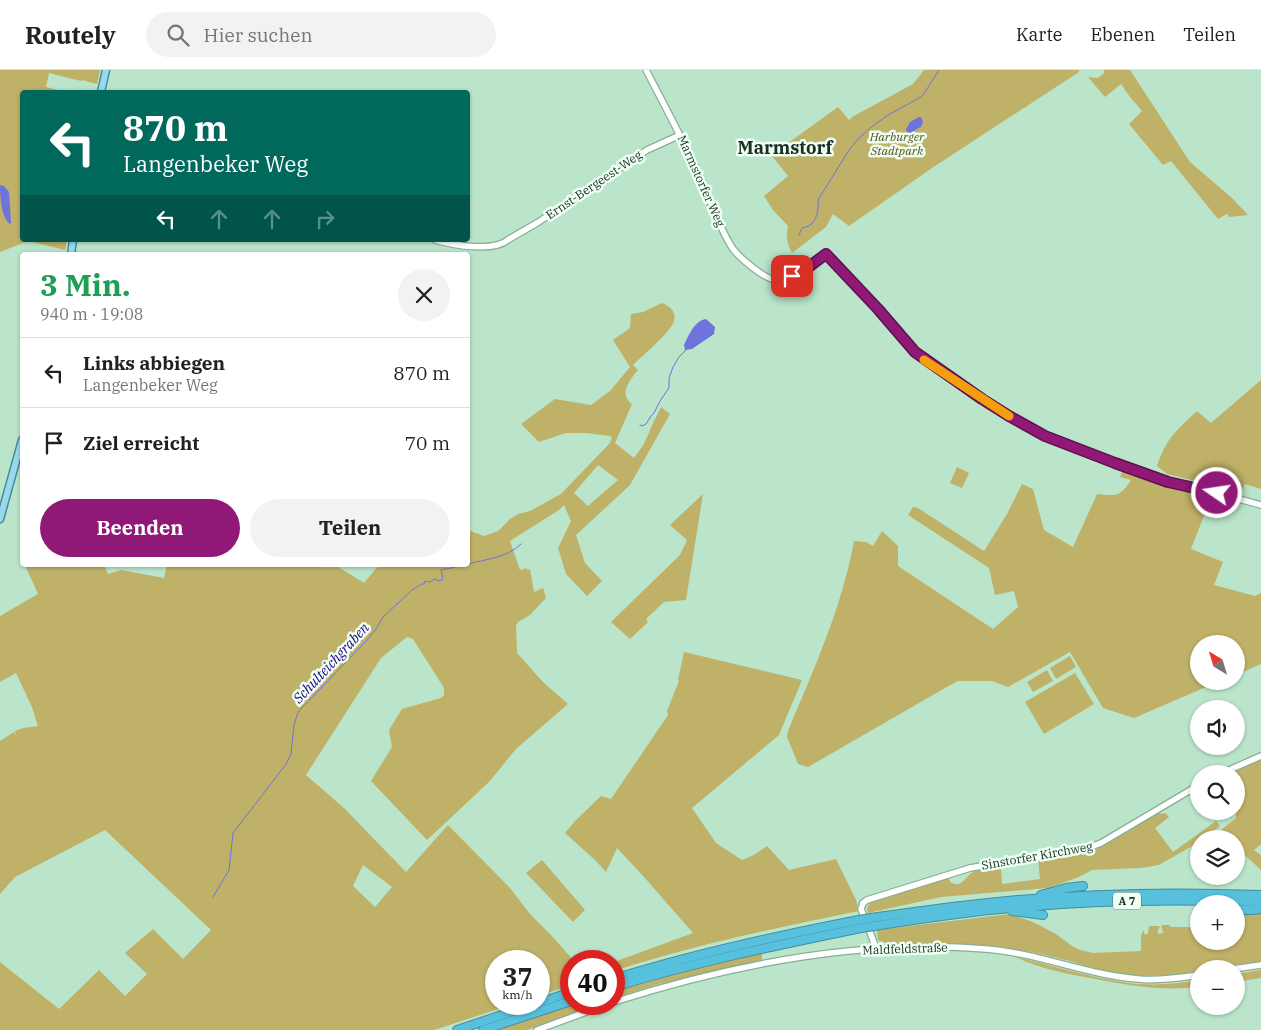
<!DOCTYPE html>
<html lang="de">
<head>
<meta charset="utf-8">
<style>
	:root { --surface:#fff; --page:#f2f2f2; --text:#202124; --muted:#757577; --line:#e0e0e0; --accent:#901977 }
	body { margin:0; font-family:"IBM Plex Serif",serif; background:var(--page); color:var(--text); height:100vh; display:flex; flex-direction:column; font-size:19px; white-space:nowrap }
	* { box-sizing:border-box; margin:0 }
	p { font-size:16px; color:var(--muted) }
	.icon { flex:none; width:28px; height:28px; fill:none; stroke:currentColor; stroke-width:2; stroke-linecap:round; stroke-linejoin:round }
	.map { position:relative; flex:1; overflow:hidden }
	.panel { position:absolute; left:20px; top:182px; width:450px; height:315px; display:flex; flex-direction:column; background:var(--surface); border-radius:5px; box-shadow:0 1px 4px #0004 }
	.panel>* { flex:none }
	.guide { position:absolute; left:20px; top:20px; width:450px; height:152px; border-radius:5px; box-shadow:0 1px 4px #0004; background:#00695c; color:#fff; overflow:hidden }
	.needle { width:32px; rotate:322deg }
	.tools { position:absolute; left:1190px; top:565px; display:grid; gap:10px }
	.tools a { display:grid; place-items:center; width:55px; height:55px; border-radius:50%; background:var(--surface); box-shadow:0 1px 4px #0004; font-size:25px }
	.speed { position:absolute; left:485px; top:880px; display:flex; gap:10px; font-size:25px; font-weight:700; text-align:center }
	.speed>* { display:grid; place-content:center; width:65px; height:65px; border-radius:50%; background:var(--surface); box-shadow:0 1px 4px #0004; line-height:1 }
	.speed small { font-size:12px; font-weight:400 }
	.speed .limit { border:8px solid #d22; background:#fff; color:#111 }
	.pin { position:absolute; display:grid; place-items:center; width:42px; height:42px; color:#fff; margin:-21px; border-radius:10px; box-shadow:0 2px 8px #0006 }
	.me { position:absolute; width:55px; margin:-28px; rotate:283deg; stroke-linejoin:round; filter:drop-shadow(0 0 4px #0008) }
	.turn { display:flex; align-items:center; gap:18px; height:105px; padding:0 20px; font-size:22px }
	.turn .icon { width:65px; height:65px; stroke-width:2.5 }
	.turn b { display:block; font-size:35px; line-height:42px }
	.lanes { display:flex; align-items:center; height:48px; padding:0 20px; background:#0003; justify-content:center; gap:25px; direction:ltr }
	.lanes .off { opacity:.35 }
	.round { display:grid; place-items:center; flex:none; width:52px; height:52px; border-radius:26px; background:var(--page) }
	.headline { display:flex; align-items:center; justify-content:space-between; height:85px; padding:0 20px }
	h1 { font-size:30px; font-weight:800; line-height:38px; color:#1e9e55 }
	.button { display:flex; gap:10px; margin-top:auto; padding:10px 20px }
	.button a { flex:1; height:58px; border-radius:30px; background:var(--accent); color:#fff; font-size:20px; font-weight:800; line-height:58px; text-align:center }
	.button a+a { background:var(--page); color:var(--text) }
	ul { padding:0; list-style:none }
	li { display:flex; align-items:center; gap:15px; height:70px; padding:0 20px; border-top:1px solid var(--line) }
	li div { flex:1 }
	li b { display:block; font-size:19px }
	li em { font-style:normal }
	header { display:flex; align-items:center; gap:30px; box-sizing:border-box; height:70px; padding:0 25px; background:var(--surface); border-bottom:1px solid var(--line) }
	header strong { font-size:24px }
	nav { display:flex; gap:28px; margin-inline-start:auto; font-size:18px }
	.search { width:350px; height:45px; background:var(--page); display:flex; align-items:center; gap:12px; box-sizing:border-box; padding:0 18px; border-radius:28px; color:var(--muted); font-size:19px }
	.map>svg:first-child { display:block }
	.green { fill:#bfb167; fill-rule:evenodd }
	.water { fill:#6f74dc }
	.lines { fill:none; stroke-linecap:round; stroke-linejoin:round }
	.stream { stroke:#6f74dc; stroke-width:1 }
	.secondary-casing { stroke:#86af96; stroke-width:8 }
	.primary-casing { stroke:#438d9c; stroke-width:9 }
	.highway-casing { stroke:#438d9c; stroke-width:10 }
	.secondary { stroke:#fff; stroke-width:5.5 }
	.primary { stroke:#9ad9eb; stroke-width:6 }
	.highway { stroke:#57c0dd; stroke-width:8 }
	.highway-bridge-casing { stroke:#438d9c; stroke-width:10; stroke-linecap:butt }
	.highway-bridge { stroke:#57c0dd; stroke-width:8 }
	.route-casing { stroke:#5e104d; stroke-width:12 }
	.route { stroke:#901977; stroke-width:9 }
	.slow { stroke:#f59e0b; stroke-width:9 }
	.labels { text-anchor:middle; stroke-width:5; stroke-linejoin:round; paint-order:stroke }
	.shield { fill:#eefff4; stroke:#5c6c62; stroke-width:1 }
	.shield-label { font-size:11px; font-weight:bold; fill:#1d2d24 }
	.park-label { font-size:12px; font-style:italic; fill:#594f18; stroke:#eefff4 }
	.street-label { font-size:12px; fill:#1d2d24; stroke:#eefff4 }
	.water-label { font-size:14px; font-style:italic; fill:#260086; stroke:#eefff4 }
	.district-label { font-size:18px; font-weight:bold; fill:#1d2d24; stroke:#eefff4 }
</style>
</head>
<body>
<header>
<strong>Routely</strong>
<div class="search"><svg class="icon" aria-label="search" viewBox="0 0 24 24"><circle cx="10" cy="10" r="6"/><path d="M15 15l6 6"/></svg>Hier suchen</div>
<nav><a>Karte</a><a>Ebenen</a><a>Teilen</a></nav>
</header>
<div class="map">
<svg width="1261" height="960" viewBox="0 0 1261 960">
	<rect width="100%" height="100%" fill="#bae5cb"/>
	<!-- green -->
	<g class="green">
		<path d="M0 0H100L97 14 82 10 81 11 49 3 46 17 67 22H22V170H67L65 180 28 171 0 182Z"/>
		<path d="M924 0H1079V2L932 98 849 156 833 144 826 157 792 183C787 173 786 168 788 156L773 140 764 126 788 106 772 86 773 84 838 37 849 50 852 47 913 14Z"/>
		<path d="M1104 0H1130L1190 92 1232 128 1248 145 1229 147 1227 144 1218 149 1171 91 1163 95 1129 54 1142 41 1130 27 1121 14 1105 27 1088 7 1098 8 1104 3Z"/>
		<path d="M662 233C669 236 677 241 674 251 671 262 642 286 633 295L638 300C630 310 618 324 632 334L615 373 634 388 644 374 654 351 661 337 670 344 630 415 576 465 585 493 602 511 587 526 566 504 558 478 571 451 564 435 559 440 510 471 520 500 527 498V500L530 499 534 522 543 518 546 528 530 545 518 552 516 556 517 583 543 612 568 634 516 679 489 712 427 770 371 711 392 677 389 660 402 639 441 628 444 625V618L413 569 407 567 381 588 306 705 344 738 406 802 448 755 510 818 530 844 551 865 574 891H571V915L539 926V891H496V934H514L434 960H0V892L59 939 99 900 125 926 147 904 125 883 153 859 183 889 211 860 105 760 15 807 0 824V671L14 662 16 666 15 661 23 658 38 656 32 637 16 603 0 612V546L38 524 25 495H104L108 504 121 500 164 508 167 495H325L328 498 332 495H335L364 513 379 495H468V460L484 466 498 461 510 449 518 444 530 441 561 424 609 374 612 368 610 366 586 363H566L539 372 521 354 555 329 591 335 610 321 630 297 613 270 630 258 631 244 643 242ZM598 395 618 410 588 436 574 423ZM363 795 392 817 375 837 353 816Z"/>
		<path d="M1261 310V419L1245 414 1241 422 1167 404 1157 396C1166 368 1177 360 1197 341L1211 353Z"/>
		<path d="M957 397 969 403 962 418 950 413Z"/>
		<path d="M1123 400 1166 416 1213 426 1211 428 1191 479 1223 492 1214 515 1255 526 1261 523V594L1236 605V574H1199V611H1220L1134 648 1103 638 1070 582 1008 617 992 611H958L952 614 808 697 798 694 787 667 788 661C814 599 842 537 854 471L866 472 873 476 882 461 898 476V496L993 559 1018 537 1014 521 995 525 989 498 908 445 913 437 918 438 984 481 1007 444 1022 414 1033 419 1044 460 1073 477 1097 424C1116 426 1120 427 1131 410L1120 407Z"/>
		<path d="M703 424 686 530 664 532 646 549 648 552 630 569 611 552 680 485 687 470 670 455Z"/>
		<path d="M684 582 802 610 779 665 692 738 716 773 742 790 754 785 767 776 789 800 836 789 856 830 859 841C776 858 694 875 614 901V892L693 863 644 807 617 778 606 802 596 791 565 763 575 751 601 726 611 729 668 645 667 641 679 611 678 610Z"/>
		<path d="M1070 586 1076 597 1056 609 1050 598Z"/>
		<path d="M1047 600 1053 611 1033 622 1027 612Z"/>
		<path d="M1075 603 1094 634 1044 664 1025 632Z"/>
		<path d="M1261 689V774L1254 780 1261 785V800L1236 777V769H1228L1221 760 1236 748V745L1235 741H1236V704H1227Z"/>
		<path d="M1159 742 1161 744 1165 743 1169 747 1155 758 1173 782 1216 751 1220 756 1203 769H1199V772L1159 795 1141 798 1092 800 1079 807 1048 818 941 827 868 843 867 838 871 831 949 808 950 812C963 819 964 807 973 802 979 798 993 797 1001 796L1002 814 1040 809 1038 789 1091 780 1102 776Z"/>
		<path d="M542 790 585 840 573 852 526 803Z"/>
		<path d="M1261 841V893L1221 899H1199V902L1177 905 1135 906 1101 900 1066 890 1032 882 1002 878 950 875 888 874 878 870 877 860 1009 844 1033 852 1056 864 1072 876 1080 880 1093 883 1141 881V865L1143 861H1144V864H1148L1149 856H1159L1160 858 1158 859V864L1163 863 1162 858H1161L1162 855H1169L1171 857H1196L1199 856V871H1236V842Z"/>
		<path d="M762 882V890L658 914 614 928V922L710 894Z"/>
		<path d="M1015 887C1053 895 1090 908 1129 913 1152 916 1176 914 1199 910V917C1163 921 1131 916 1096 909 1068 904 1041 899 1015 887Z"/>
		<path d="M1261 900V908L1236 912V904Z"/>
		<path d="M575 934H597L527 960H496L534 946Z"/>
	</g>
	<!-- water -->
	<g class="water">
		<path d="M919 47H921L923 52 921 57 915 60 913 64 907 62 906 59 910 52Z"/>
		<path d="M0 115 4 116 9 122 11 153 10 154C1 148 0 125 0 115Z"/>
		<path d="M706 249 715 257 714 264 692 279 685 280 684 275C689 265 694 251 706 249Z"/>
	</g>
	<g class="lines">
		<!-- stream -->
		<g class="stream">
			<path d="M799 165 802 158C805 157 808 157 810 155 817 151 819 137 818 130L849 80 858 69 870 58 888 45 921 27 925 22 939 0"/>
			<path d="M640 355 642 356 646 354 651 346 654 343 660 331 669 318V308L673 297 679 287 687 279"/>
			<path d="M468 494C486 489 507 488 521 474"/>
			<path d="M213 827 229 800 233 763 270 715 286 694 291 684 294 655 297 645 299 641 367 570 376 559 383 547 412 520 422 514H424L425 511C429 512 432 512 434 509L439 511 443 509 441 500 465 495"/>
		</g>
		<!-- secondary casing -->
		<g class="secondary-casing">
			<g id="secondary">
				<path d="M646 0C665 36 684 72 701 109 711 132 719 158 733 179 740 188 764 209 776 210 791 212 815 193 826 184L878 239 916 284 982 329 1031 359 1052 369 1115 393 1168 412 1239 429 1261 435"/>
				<path d="M435 170C453 175 494 183 509 169L537 153 647 80 680 65"/>
				<path d="M1220 704 1261 686"/>
				<path d="M876 878 861 839 863 833 867 830 970 798 1088 778 1101 773 1199 715"/>
				<path d="M1233 899 1261 895"/>
				<path d="M614 932C733 894 860 869 986 879 1038 883 1087 905 1138 909 1158 911 1179 908 1199 905"/>
				<path d="M537 960 608 934"/>
			</g>
		</g>
		<!-- primary casing -->
		<g class="primary-casing">
			<g id="primary">
				<path d="M101 22 106 0"/>
				<path d="M71 185 73 170"/>
				<path d="M0 449 22 370"/>
			</g>
		</g>
		<!-- highway casing -->
		<g class="highway-casing">
			<g id="highway">
				<path d="M1041 825 1066 818 1083 816"/>
				<path d="M1236 840H1251L1261 839"/>
				<path d="M1012 841 1043 845"/>
				<path d="M871 848C920 841 969 834 1018 830 1099 823 1180 822 1261 825"/>
				<path d="M874 856C919 849 964 842 1010 838 1093 830 1177 829 1261 832"/>
				<path d="M614 909C694 884 776 866 859 850"/>
				<path d="M614 917C695 892 778 875 861 858"/>
				<path d="M539 933 571 922"/>
				<path d="M457 960 535 934"/>
				<path d="M483 960 571 931"/>
			</g>
		</g>
		<!-- secondary -->
		<use href="#secondary" class="secondary"/>
		<!-- primary -->
		<use href="#primary" class="primary"/>
		<!-- highway -->
		<use href="#highway" class="highway"/>
		<!-- highway-bridge casing -->
		<g class="highway-bridge-casing">
			<g id="highway-bridge">
				<path d="M859 850 871 848"/>
				<path d="M861 858 874 856"/>
			</g>
		</g>
		<!-- highway-bridge -->
		<use href="#highway-bridge" class="highway-bridge"/>
	</g>
	<g class="lines">
		<!-- route casing -->
		<g class="route-casing">
			<path id="route" d="M792 206 806 199 826 184 878 239 915 282 982 329 1009 346 1045 366 1115 393 1168 412 1217 423"/>
		</g>
		<!-- route -->
		<use href="#route" class="route"/>
		<!-- slow -->
		<path class="slow" d="M924 290 1009 346"/>
	</g>
	<g class="labels">
		<!-- shield labels -->
		<rect class="shield" x="1113" y="822.5" width="28" height="17" rx="4"/>
		<g class="shield-label">
			<text x="1127" y="835">A 7</text>
		</g>
		<!-- park labels -->
		<g class="park-label">
			<text x="897" y="71">Harburger<tspan x="897" dy="14">Stadtpark</tspan></text>
		</g>
		<!-- street labels -->
		<g class="street-label">
			<text transform="translate(701 111) rotate(66)" y="4">Marmstorfer Weg</text>
			<text transform="translate(594 115) rotate(-34)" y="4">Ernst-Bergeest-Weg</text>
			<text transform="translate(1037 786) rotate(-10)" y="4">Sinstorfer Kirchweg</text>
			<text transform="translate(905 879) rotate(-2)" y="4">Maldfeldstraße</text>
		</g>
		<!-- water labels -->
		<g class="water-label">
			<text transform="translate(331 593) rotate(-47)" y="5">Schulteichgraben</text>
		</g>
		<!-- district labels -->
		<g class="district-label">
			<text x="785" y="84">Marmstorf</text>
		</g>
	</g>
</svg>
<div class="tools">
<a><svg class="needle" viewBox="-14 -14 28 28"><path d="M0-13l5 13h-10z" fill="#e53935"/><path d="M0 13l5-13h-10z" fill="#757577"/></svg></a>
<a><svg class="icon" aria-label="sound" viewBox="0 0 24 24"><path d="M4 9h4l5-4v14l-5-4H4zM17 9q2 3 0 6"/></svg></a>
<a><svg class="icon" aria-label="search" viewBox="0 0 24 24"><circle cx="10" cy="10" r="6"/><path d="M15 15l6 6"/></svg></a>
<a><svg class="icon" aria-label="layers" viewBox="0 0 24 24"><path d="M12 4l9 5-9 5-9-5zM3 14l9 5 9-5"/></svg></a>
<a>+</a>
<a>−</a>
</div>
<div class="speed"><div>37<small>km/h</small></div><div class="limit">40</div></div>
<div class="pin" style="left:792px;top:206px;background:#d93025"><svg class="icon" aria-label="arrive" viewBox="0 0 24 24"><path d="M6 21V4h12l-3 4 3 4H6"/></svg></div>
<svg class="me" style="left:1217px;top:423px" viewBox="-20 -20 40 40"><circle r="17" fill="#901977" stroke="#fff" stroke-width="3"/><path d="M0-11L8 9 0 5-8 9z" fill="#fff"/></svg>
<div class="guide">
<div class="turn"><svg class="icon" aria-label="left" viewBox="0 0 24 24"><path d="M17 20v-9H6M10 6l-5 5 5 5"/></svg><div><b>870 m</b>Langenbeker Weg</div></div>
<div class="lanes"><svg class="icon" aria-label="left" viewBox="0 0 24 24"><path d="M17 20v-9H6M10 6l-5 5 5 5"/></svg><svg class="icon off" aria-label="ahead" viewBox="0 0 24 24"><path d="M12 20V5M6 11l6-6 6 6"/></svg><svg class="icon off" aria-label="ahead" viewBox="0 0 24 24"><path d="M12 20V5M6 11l6-6 6 6"/></svg><svg class="icon off" aria-label="right" viewBox="0 0 24 24"><path d="M7 20v-9h11M14 6l5 5-5 5"/></svg></div>
</div>
<section class="panel">
<div class="headline"><div><h1>3 Min.</h1><p>940 m · 19:08</p></div><a class="round"><svg class="icon" aria-label="close" viewBox="0 0 24 24"><path d="M6 6l12 12M18 6L6 18"/></svg></a></div>
<ul>
<li><svg class="icon" aria-label="left" viewBox="0 0 24 24"><path d="M17 20v-9H6M10 6l-5 5 5 5"/></svg><div><b>Links abbiegen</b><p>Langenbeker Weg</p></div><em>870 m</em></li>
<li><svg class="icon" aria-label="arrive" viewBox="0 0 24 24"><path d="M6 21V4h12l-3 4 3 4H6"/></svg><div><b>Ziel erreicht</b></div><em>70 m</em></li>
</ul>
<div class="button"><a>Beenden</a><a>Teilen</a></div>
</section>
</div>
</body>
</html>
